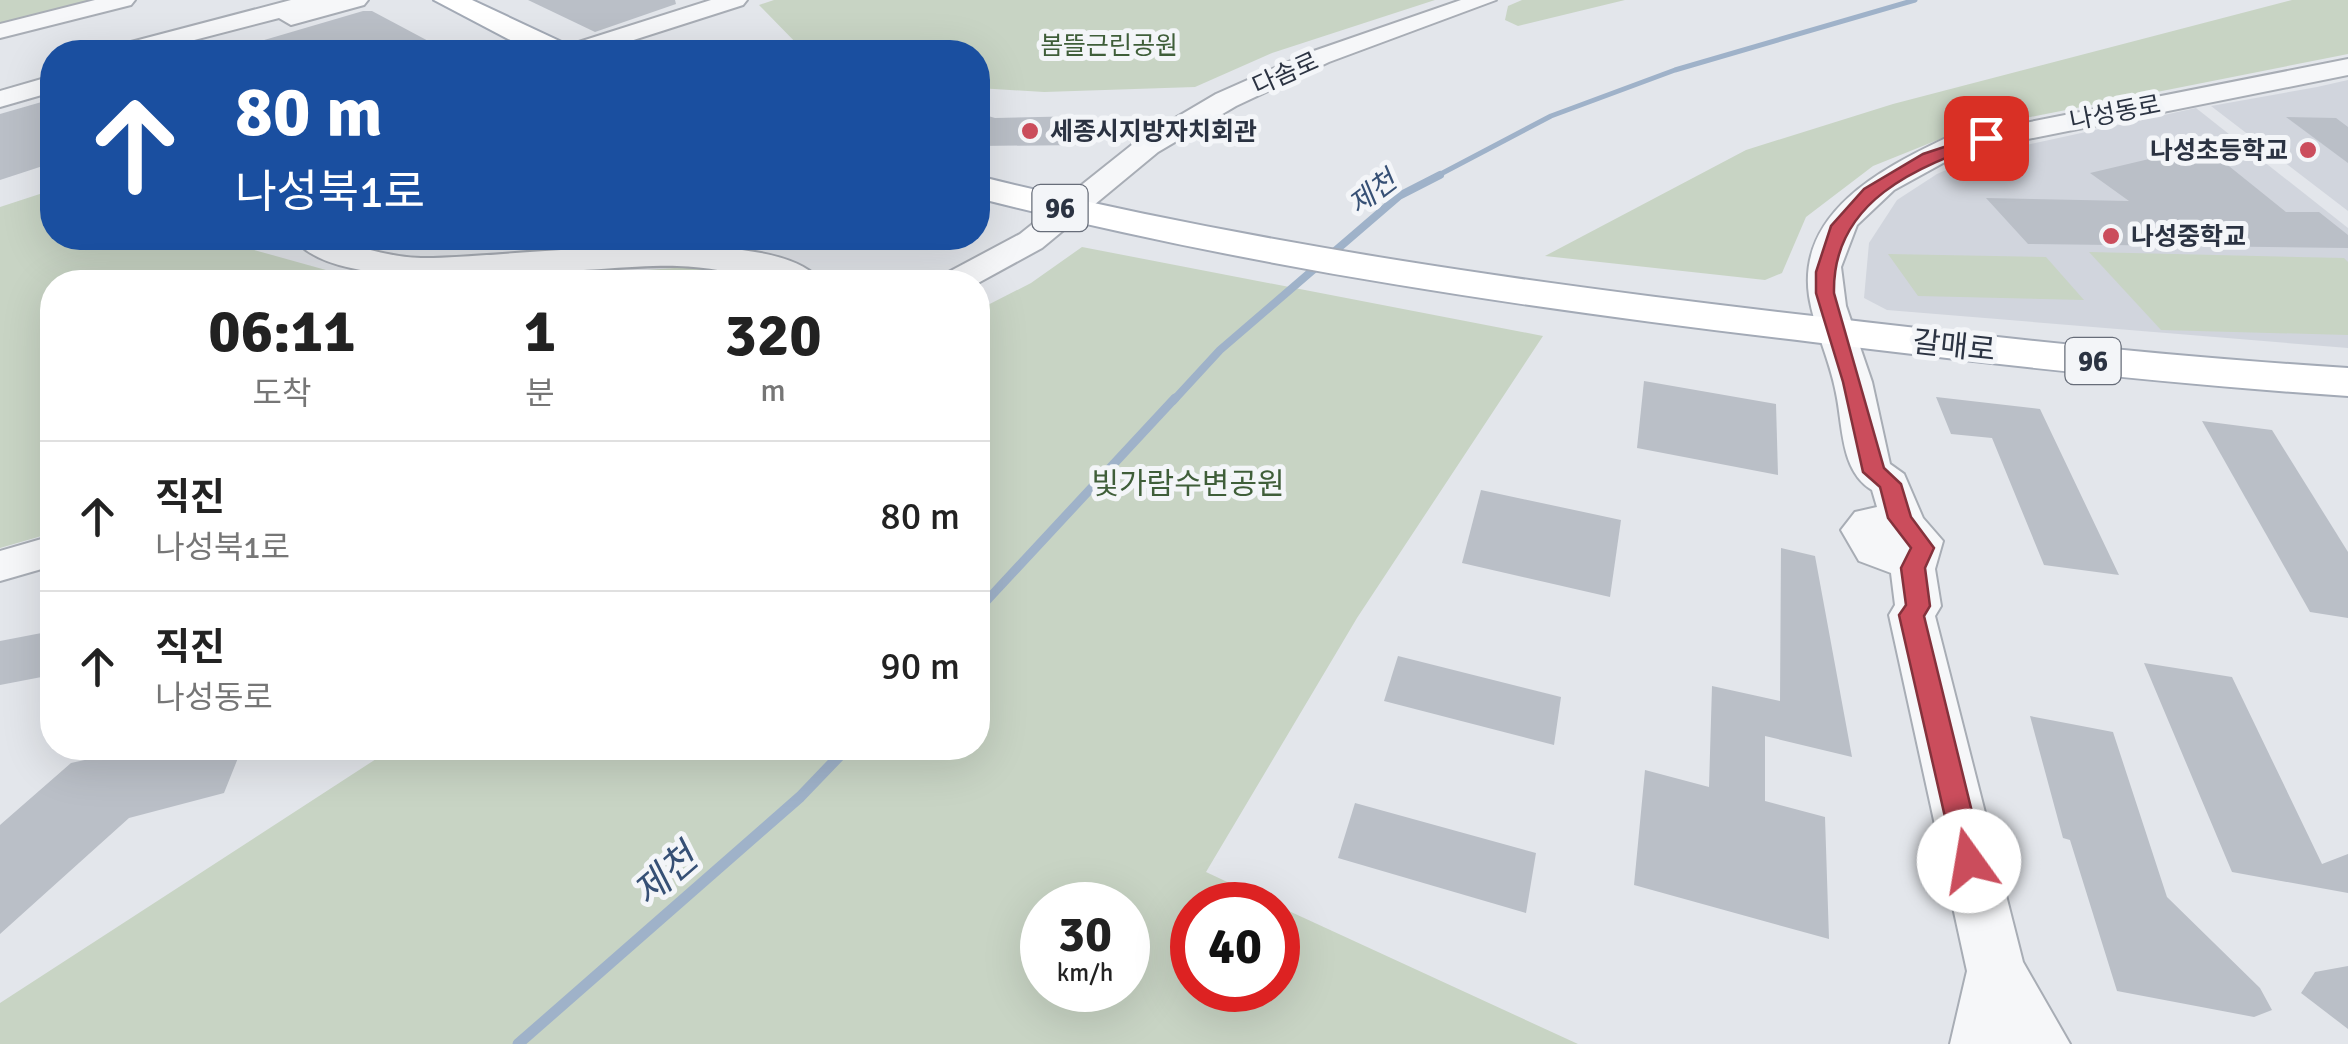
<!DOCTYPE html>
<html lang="ko">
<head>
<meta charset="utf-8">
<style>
	:root { --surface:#fff; --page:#f2f2f2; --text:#222; --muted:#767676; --line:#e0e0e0 }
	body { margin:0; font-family:Signika,"Noto Sans KR",sans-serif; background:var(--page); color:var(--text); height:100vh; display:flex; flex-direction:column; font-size:38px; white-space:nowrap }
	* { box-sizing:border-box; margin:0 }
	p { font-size:32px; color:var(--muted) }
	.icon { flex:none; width:55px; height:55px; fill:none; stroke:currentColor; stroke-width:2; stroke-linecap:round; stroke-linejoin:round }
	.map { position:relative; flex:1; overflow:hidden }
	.details { position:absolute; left:40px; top:270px; width:950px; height:490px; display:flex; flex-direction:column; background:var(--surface); border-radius:40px; box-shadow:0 10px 40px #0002 }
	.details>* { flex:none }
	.hud { position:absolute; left:40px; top:40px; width:950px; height:210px; border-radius:40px; box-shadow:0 10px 40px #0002; background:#1a4fa0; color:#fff; overflow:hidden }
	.speed { position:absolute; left:1020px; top:882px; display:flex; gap:20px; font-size:50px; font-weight:700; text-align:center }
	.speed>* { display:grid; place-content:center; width:130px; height:130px; border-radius:50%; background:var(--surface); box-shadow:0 10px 40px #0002; line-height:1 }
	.speed small { font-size:25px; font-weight:400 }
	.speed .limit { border:15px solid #d22; background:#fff; color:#111 }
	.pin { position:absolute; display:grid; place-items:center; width:85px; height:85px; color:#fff; margin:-42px; border-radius:20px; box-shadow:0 5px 15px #0006 }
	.me { position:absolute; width:110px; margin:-55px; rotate:347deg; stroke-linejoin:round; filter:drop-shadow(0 0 8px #0008) }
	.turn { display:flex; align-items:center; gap:35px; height:210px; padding:0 30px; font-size:45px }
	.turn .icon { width:130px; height:130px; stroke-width:2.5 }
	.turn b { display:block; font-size:70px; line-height:85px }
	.eta { display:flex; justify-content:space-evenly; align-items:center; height:170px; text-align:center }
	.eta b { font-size:60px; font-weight:800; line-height:70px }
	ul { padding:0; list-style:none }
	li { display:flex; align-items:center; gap:30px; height:150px; padding:0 30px; border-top:2px solid var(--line) }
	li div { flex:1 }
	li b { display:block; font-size:38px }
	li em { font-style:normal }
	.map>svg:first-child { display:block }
	.built { fill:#d1d5dd }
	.green { fill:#c8d4c4; fill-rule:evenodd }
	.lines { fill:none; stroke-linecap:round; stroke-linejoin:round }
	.stream-far3 { stroke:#9fb2c9; stroke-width:5 }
	.stream-far2 { stroke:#9fb2c9; stroke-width:8 }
	.stream-far1 { stroke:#9fb2c9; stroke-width:9 }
	.stream { stroke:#9fb2c9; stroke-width:11 }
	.building { fill:#babfc7 }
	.minor-casing { stroke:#a8adb5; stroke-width:4 }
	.major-casing { stroke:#a3aab6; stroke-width:4 }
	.minor { fill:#f6f7f9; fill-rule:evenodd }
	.major { fill:#fff; fill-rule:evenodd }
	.route { fill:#cb4d5c; stroke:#84323c; stroke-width:2.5 }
	.poi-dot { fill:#cb4d5c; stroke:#f3f5f8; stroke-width:4 }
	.labels { text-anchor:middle; stroke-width:10; stroke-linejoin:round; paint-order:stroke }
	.far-park-label { font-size:25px; fill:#3f5e39; stroke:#f3f5f8 }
	.far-street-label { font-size:25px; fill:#2b3342; stroke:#f3f5f8 }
	.far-poi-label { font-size:25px; font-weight:bold; fill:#2b3342; stroke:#f3f5f8; text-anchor:start }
	.far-water-label { font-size:28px; font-style:italic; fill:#365075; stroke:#f3f5f8 }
	.shield { fill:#f3f5f8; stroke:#676d79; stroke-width:2.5 }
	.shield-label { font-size:28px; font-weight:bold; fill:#2b3342 }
	.street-label { font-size:30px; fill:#2b3342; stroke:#f3f5f8 }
	.park-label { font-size:30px; fill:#3f5e39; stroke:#f3f5f8 }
	.near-water-label { font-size:38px; font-style:italic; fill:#365075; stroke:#f3f5f8 }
</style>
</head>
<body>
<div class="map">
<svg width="2348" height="1044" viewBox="0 0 2348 1044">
	<rect width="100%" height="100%" fill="#e3e6eb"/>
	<!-- built -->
	<g class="built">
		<path d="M2348 80V211L2211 106 2317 87Z"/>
		<path d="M2196 108 2348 228V348L1887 310 1864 298 1869 243 1897 200 1937 174 1980 155Z"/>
	</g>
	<!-- green -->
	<g class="green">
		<path d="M0 0H112L0 28Z"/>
		<path d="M774 0H1435L1272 53 1195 87 1044 92 978 88V52H818L801 48 759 5Z"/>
		<path d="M1522 0H1625L1518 26 1505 20 1508 6Z"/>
		<path d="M2292 0H2348V54L1960 131 1873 166 1806 217 1782 273 1765 280 1545 256 1746 150 1893 104Z"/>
		<path d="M52 190V238H244L247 248 369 282H52V533L0 548V207Z"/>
		<path d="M1082 247 1543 336 1357 618 1206 872 1276 905H1192V990H1278V906L1578 1044H0V1003L393 748H978V310L1031 283ZM1042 905H1128V990H1042Z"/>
		<path d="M2089 252 2344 258 2348 262V335L2161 330Z"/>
		<path d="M1888 254 2046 257 2084 300 1918 296Z"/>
		<path d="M715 265 773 282H483Z"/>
	</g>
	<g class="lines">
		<!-- stream-far3 -->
		<path class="stream-far3" d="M1435 177 1551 116 1675 70 1915 0"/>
		<!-- stream-far2 -->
		<path class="stream-far2" d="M1173 401 1220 350 1399 196 1440 175"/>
		<!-- stream-far1 -->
		<path class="stream-far1" d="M978 610 1175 398"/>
		<!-- stream -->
		<path class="stream" d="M518 1044 800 797 847 748"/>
	</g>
	<!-- building -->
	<g class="building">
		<path d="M528 0H675L676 4 595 32Z"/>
		<path d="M363 11H372L449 52H245L244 46Z"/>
		<path d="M52 99V163L0 180V114Z"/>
		<path d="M978 113 995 118 1084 116 1083 145 978 146Z"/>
		<path d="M2286 117 2336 118 2348 127V163Z"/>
		<path d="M2204 146 2286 212H2319L2348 235V248L2028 244 1986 198 2129 201 2090 173Z"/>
		<path d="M1644 381 1776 404 1778 475 1637 448Z"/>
		<path d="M1936 397 2040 409 2119 575 2044 565 1992 438 1951 434Z"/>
		<path d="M2202 421 2272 430 2348 552V618L2310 612Z"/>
		<path d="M1481 490 1621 520 1610 597 1462 563Z"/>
		<path d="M1781 548 1815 556 1852 757 1765 736V801L1825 817 1829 939 1634 885 1645 770 1709 787 1712 686 1780 701Z"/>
		<path d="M52 631V675L0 685V641Z"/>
		<path d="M1398 656 1561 697 1554 745 1384 701Z"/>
		<path d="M2144 663 2232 677 2322 864 2348 854V893L2232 872Z"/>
		<path d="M2030 716 2113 732 2167 897 2260 988 2272 1010 2254 1017 2117 991 2070 840 2063 838Z"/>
		<path d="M139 748H242L224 793 129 818 0 934V825L71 763Z"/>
		<path d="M1355 803 1536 853 1526 913 1338 858Z"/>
		<path d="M2348 966V1029L2301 993 2315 972Z"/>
	</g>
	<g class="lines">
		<!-- minor casing -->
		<g class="minor-casing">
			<g id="minor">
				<path d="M95 0H135L131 5 0 38V24Z"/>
				<path d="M291 0H368L364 5 291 25 279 18 148 52H108L112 47Z"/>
				<path d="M711 0H747L743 5 596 52H559L563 47Z"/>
				<path d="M1461 0H1496L1329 62 1236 106 1158 152 1042 248 978 283 938 282 943 275 1020 234 1138 140 1216 94 1311 52Z"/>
				<path d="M2348 59V75L1963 152 1894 190 1857 225 1841 267 1846 306 1872 382 1890 464 1904 474 1923 518 1943 541 1935 569 1941 606 1935 616 2023 962 2070 1044H1950L1967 971 1889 615 1895 605 1891 573 1859 561 1841 530 1855 512 1877 507 1872 490C1840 471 1843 425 1836 393 1830 360 1814 329 1809 296 1797 213 1881 169 1944 139Z"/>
				<path d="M52 76V92L0 107V91Z"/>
				<path d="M294 238C337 235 376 257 421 258 497 260 776 217 821 282 773 285 726 267 677 266 597 263 340 305 294 238Z"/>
				<path d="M52 536V566L0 581V551Z"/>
			</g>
		</g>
		<!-- major casing -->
		<g class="major-casing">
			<g id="major">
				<path d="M434 0H472L568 45 573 52H533Z"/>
				<path d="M978 176C1253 244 1532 284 1813 316 1991 337 2169 357 2348 368V396C2169 384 1991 364 1813 342 1531 309 1253 268 978 198Z"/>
			</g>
		</g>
		<!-- minor -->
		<use href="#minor" class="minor"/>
		<!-- major -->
		<use href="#major" class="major"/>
	</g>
	<!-- route -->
	<path class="route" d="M1986 133 1994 138 1992 141C1917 166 1832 201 1834 293L1884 468 1901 484 1911 517 1934 548 1925 568 1930 606 1924 616 1984 861 1980 870 1969 874 1959 870 1955 861 1899 615 1906 605 1901 568 1911 548 1888 518 1880 487 1863 472 1843 382 1816 293V272L1831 226 1864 189 1923 154Z"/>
	<!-- markers -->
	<g class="poi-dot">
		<circle cx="1030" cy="131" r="10"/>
		<circle cx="2308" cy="150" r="10"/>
		<circle cx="2111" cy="236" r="10"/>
	</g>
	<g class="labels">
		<!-- far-park labels -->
		<g class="far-park-label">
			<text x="1109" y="54">봄뜰근린공원</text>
		</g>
		<!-- far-street labels -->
		<g class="far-street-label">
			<text transform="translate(1285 73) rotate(-24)" y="9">다솜로</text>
			<text transform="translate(2115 112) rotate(-11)" y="9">나성동로</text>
		</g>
		<!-- far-poi labels -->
		<g class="far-poi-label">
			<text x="1050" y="140">세종시지방자치회관</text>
			<text x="2288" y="159" text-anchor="end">나성초등학교</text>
			<text x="2131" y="245">나성중학교</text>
		</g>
		<!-- far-water labels -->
		<g class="far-water-label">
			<text transform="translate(1372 192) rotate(-37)" y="10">제천</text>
		</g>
		<!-- shield labels -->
		<g class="shield">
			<rect x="1032.5" y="185" width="55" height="46" rx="8"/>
			<rect x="2065.5" y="338" width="55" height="46" rx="8"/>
		</g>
		<g class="shield-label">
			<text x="1060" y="218">96</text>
			<text x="2093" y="371">96</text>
		</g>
		<!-- street labels -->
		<g class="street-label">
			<text transform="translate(1954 346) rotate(6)" y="10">갈매로</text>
		</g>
		<!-- park labels -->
		<g class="park-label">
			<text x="1188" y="494">빛가람수변공원</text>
		</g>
		<!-- near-water labels -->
		<g class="near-water-label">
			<text transform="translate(665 875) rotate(-41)" y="13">제천</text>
		</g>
	</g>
</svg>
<div class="speed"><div>30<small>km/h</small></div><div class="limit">40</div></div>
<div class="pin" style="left:1986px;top:138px;background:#d93025"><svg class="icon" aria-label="arrive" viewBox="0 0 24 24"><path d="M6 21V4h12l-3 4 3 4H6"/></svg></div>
<svg class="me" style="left:1969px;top:861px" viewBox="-20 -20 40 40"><circle r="19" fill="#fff"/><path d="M0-13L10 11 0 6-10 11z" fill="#cb4d5c"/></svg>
<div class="hud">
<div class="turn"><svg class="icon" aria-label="ahead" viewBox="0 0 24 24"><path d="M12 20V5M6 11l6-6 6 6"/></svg><div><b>80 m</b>나성북1로</div></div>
</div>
<section class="details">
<div class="eta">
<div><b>06:11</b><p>도착</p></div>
<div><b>1</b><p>분</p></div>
<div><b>320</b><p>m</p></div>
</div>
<ul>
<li><svg class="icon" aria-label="ahead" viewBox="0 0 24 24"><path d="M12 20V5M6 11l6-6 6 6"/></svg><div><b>직진</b><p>나성북1로</p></div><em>80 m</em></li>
<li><svg class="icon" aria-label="ahead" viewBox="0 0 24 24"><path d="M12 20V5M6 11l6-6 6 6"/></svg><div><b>직진</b><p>나성동로</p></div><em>90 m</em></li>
</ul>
</section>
</div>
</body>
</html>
